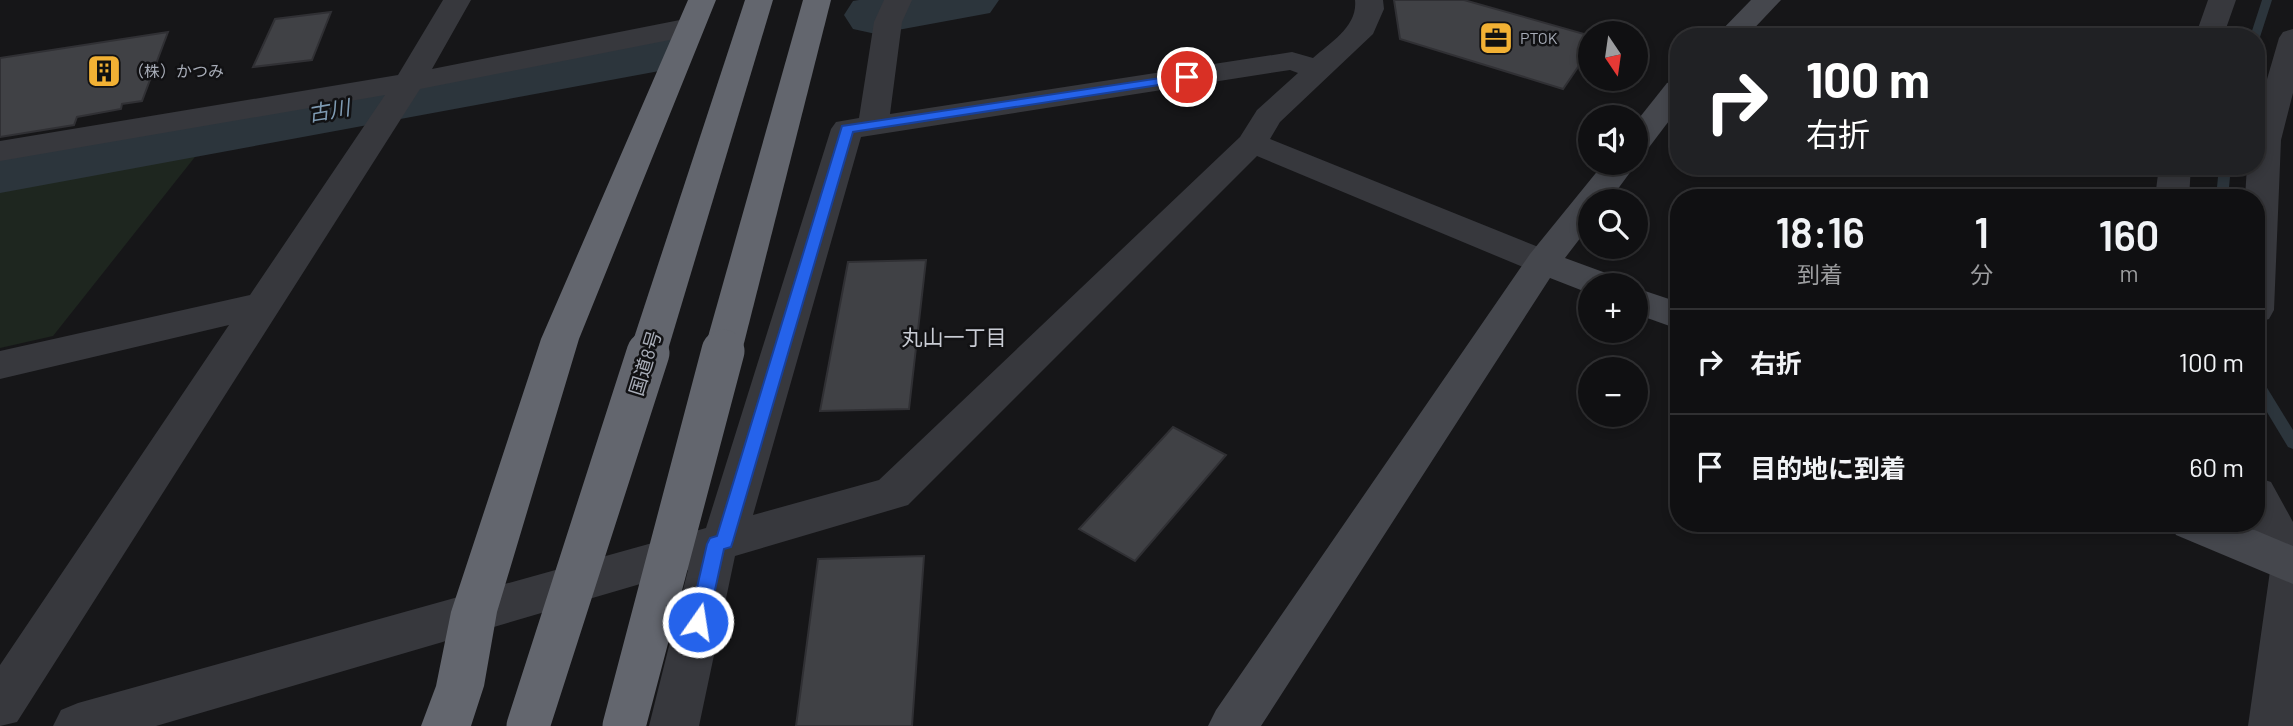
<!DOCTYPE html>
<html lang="ja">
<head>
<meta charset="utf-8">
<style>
	:root { --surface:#101012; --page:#19191b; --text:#f1f3f6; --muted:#9c9d9f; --line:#303032 }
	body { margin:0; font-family:Barlow,"Noto Sans JP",sans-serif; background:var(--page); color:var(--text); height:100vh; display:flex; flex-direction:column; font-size:26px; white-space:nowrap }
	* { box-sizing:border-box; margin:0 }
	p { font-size:23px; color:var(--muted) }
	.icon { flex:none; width:38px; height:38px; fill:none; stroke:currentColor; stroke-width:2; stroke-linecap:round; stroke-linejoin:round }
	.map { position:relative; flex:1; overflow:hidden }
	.side { position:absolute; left:1670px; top:189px; width:595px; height:343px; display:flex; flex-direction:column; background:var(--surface); border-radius:28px; box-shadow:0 4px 10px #0003,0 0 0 2px var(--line) }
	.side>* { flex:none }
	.hud { position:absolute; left:1670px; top:28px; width:595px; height:147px; border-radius:28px; box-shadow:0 4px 10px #0003,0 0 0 2px var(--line); background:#202124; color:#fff; overflow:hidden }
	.needle { width:46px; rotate:167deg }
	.tools { position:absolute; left:1578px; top:21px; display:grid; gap:14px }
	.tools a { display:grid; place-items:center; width:70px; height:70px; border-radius:50%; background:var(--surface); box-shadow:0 4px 10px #0003,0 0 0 2px var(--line); font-size:35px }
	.pin { position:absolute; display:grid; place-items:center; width:60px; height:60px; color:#fff; margin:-30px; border:4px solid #fff; border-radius:50%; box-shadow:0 2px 7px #0007 }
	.me { position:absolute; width:77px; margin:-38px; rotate:13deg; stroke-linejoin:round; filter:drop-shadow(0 0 5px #0008) }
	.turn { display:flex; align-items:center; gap:24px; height:147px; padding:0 21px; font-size:32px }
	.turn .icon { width:91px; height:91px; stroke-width:2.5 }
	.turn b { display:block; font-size:49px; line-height:60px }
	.eta { display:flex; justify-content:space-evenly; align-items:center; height:119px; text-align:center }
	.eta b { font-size:42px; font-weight:600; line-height:49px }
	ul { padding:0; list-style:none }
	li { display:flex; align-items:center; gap:21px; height:105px; padding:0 21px; border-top:2px solid var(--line) }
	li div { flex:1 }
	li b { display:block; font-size:26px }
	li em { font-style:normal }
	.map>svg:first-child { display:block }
	.green { fill:#1e261f }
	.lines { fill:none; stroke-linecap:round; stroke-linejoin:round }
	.stream { fill:#2c353c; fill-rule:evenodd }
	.river { fill:#2c353c; fill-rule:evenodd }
	.building { fill:#404145; stroke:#303034; stroke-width:2 }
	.street { fill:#37383d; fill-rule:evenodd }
	.secondary { fill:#45474d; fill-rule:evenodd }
	.highway { fill:#63666e; fill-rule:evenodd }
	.highway-bridge { stroke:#63666e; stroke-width:43 }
	.route { fill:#2563eb; stroke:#184099; stroke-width:2 }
	.labels { text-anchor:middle; stroke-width:5; stroke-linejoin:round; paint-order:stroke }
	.far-poi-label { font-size:16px; fill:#a8adb8; stroke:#111113; text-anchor:start }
	.street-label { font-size:19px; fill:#a8adb8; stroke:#111113 }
	.water-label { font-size:21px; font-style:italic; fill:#7f9bb3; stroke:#111113 }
	.neighbourhood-label { font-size:21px; fill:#c9ccd4; stroke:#111113 }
</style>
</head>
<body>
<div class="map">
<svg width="2293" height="726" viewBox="0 0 2293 726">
	<rect width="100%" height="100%" fill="#161618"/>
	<!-- green -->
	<path class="green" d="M202 148 53 336 0 348V185Z"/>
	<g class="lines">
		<!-- stream -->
		<g class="stream">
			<path d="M2262 0H2272L2260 37 2256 40V37H2250Z"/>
			<path d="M2219 166H2231L2228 198H2216Z"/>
			<path d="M2256 377 2261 378 2293 430V449L2288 447 2256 394Z"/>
		</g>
		<!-- river -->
		<g class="river">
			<path d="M859 0H999L990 13 876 34 853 29 844 15 853 1Z"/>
			<path d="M658 33 681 39 691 53 681 67 0 193V147Z"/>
		</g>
	</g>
	<!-- building -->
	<g class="building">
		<path d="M1394 0H1464L1591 36V48L1563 89 1400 39Z"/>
		<path d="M331 12 312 60 253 67 275 19Z"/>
		<path d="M168 32 142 101 122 104 121 109 77 117 74 125 0 137V58Z"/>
		<path d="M926 260 909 409 820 411 848 262Z"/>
		<path d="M1173 427 1226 455 1135 561 1079 529Z"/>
		<path d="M924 556 912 726H796L818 559Z"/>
	</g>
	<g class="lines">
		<!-- street -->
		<g class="street">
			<path d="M443 0H471L432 69 690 18 700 21 704 27 700 33 690 36 420 89 17 722 0 726V665L229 325 0 379V351L250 295 385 95 0 161V141L398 75Z"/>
			<path d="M884 0H912L902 22 890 114 1292 52 1313 58C1331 42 1358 26 1355 0H1383L1384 9 1373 34 1280 122 1270 139 1556 254 1561 262 1556 270 1543 274 1530 270 1257 156 908 505 735 556 699 726H649L688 570 156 726H53L61 710 78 703 706 528 831 129 836 122 859 118 874 22ZM1290 70 1298 73 1257 110 1240 137 879 480 753 515 861 137Z"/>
			<path d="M2208 0H2236L2223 37H2195Z"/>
			<path d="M2293 29V93L2281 140 2274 310 2269 319 2256 323V198H2245L2247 166H2256V117L2279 38 2283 32Z"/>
			<path d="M2159 166H2191L2189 198H2155Z"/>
			<path d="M2256 477 2271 482 2293 522V726H2248L2271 564 2250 523H2256Z"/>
		</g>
		<!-- secondary -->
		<g class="secondary">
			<path d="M1751 0H1781L1746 37H1715Z"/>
			<path d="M1678 80V109L1647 150 1636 153V122L1667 83Z"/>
			<path d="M1636 162 1637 163 1609 201H1591V224L1565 258 1614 276 1619 285H1591V294L1550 278 1261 726H1208L1216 710 1530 254 1604 163Z"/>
			<path d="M1636 288 1678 302V329L1636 314Z"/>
			<path d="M2169 523H2238L2293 546V584L2176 535Z"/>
		</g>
		<!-- highway -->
		<g class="highway">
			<path d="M688 0H716L579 339 497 612 484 686 471 726H421L436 686 451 612 541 339Z"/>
			<path d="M745 0H773L667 353 662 363 648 367 634 363 629 353Z"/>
			<path d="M803 0H831L742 351 736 361 723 365 710 361 704 351Z"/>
		</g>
		<!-- highway-bridge -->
		<g class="highway-bridge">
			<path d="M528 726 648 353"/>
			<path d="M624 726 723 351"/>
		</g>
	</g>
	<!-- route -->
	<path class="route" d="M1187 74 1193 77 1191 80 853 132 733 541 731 547 724 549 708 622 705 628 698 630 691 628 689 622 707 544 710 538 717 536 842 126Z"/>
	<!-- icons -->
	<defs>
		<g id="office-square" transform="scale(1.75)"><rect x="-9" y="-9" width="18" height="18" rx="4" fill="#f2b134" stroke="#111113"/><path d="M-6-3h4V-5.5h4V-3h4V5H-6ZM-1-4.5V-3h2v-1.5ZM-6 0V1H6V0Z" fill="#111"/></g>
		<g id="building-square" transform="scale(1.75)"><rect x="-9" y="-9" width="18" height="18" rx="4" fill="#f2b134" stroke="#111113"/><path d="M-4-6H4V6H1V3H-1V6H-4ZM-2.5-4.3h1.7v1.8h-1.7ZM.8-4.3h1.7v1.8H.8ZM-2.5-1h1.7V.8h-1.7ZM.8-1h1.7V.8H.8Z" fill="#111"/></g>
	</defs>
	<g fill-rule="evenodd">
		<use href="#office-square" x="1496" y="38"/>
		<use href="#building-square" x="104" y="71"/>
	</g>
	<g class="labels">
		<!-- far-poi labels -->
		<g class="far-poi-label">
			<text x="1520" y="44">PTOK</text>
			<text x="128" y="77">（株）かつみ</text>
		</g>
		<!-- street labels -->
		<g class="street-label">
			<text transform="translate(645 363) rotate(-73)" y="7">国道8号</text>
		</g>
		<!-- water labels -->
		<g class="water-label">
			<text transform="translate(329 111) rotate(-10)" y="7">古川</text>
		</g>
		<!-- neighbourhood labels -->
		<g class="neighbourhood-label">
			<text x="954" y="345">丸山一丁目</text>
		</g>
	</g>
</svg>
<div class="tools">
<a><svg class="needle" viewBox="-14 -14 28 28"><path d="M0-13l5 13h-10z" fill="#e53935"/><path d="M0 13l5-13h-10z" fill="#9c9d9f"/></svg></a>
<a><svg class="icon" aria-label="sound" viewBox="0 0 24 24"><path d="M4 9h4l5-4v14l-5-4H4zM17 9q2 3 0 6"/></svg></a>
<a><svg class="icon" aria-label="search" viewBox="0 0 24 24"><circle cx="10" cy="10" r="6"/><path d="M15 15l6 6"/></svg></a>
<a>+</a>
<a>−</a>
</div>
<div class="pin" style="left:1187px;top:77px;background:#d93025"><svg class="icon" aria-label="arrive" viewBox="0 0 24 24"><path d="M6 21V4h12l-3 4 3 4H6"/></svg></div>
<svg class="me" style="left:698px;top:622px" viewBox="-20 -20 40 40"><circle r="17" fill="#2563eb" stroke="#fff" stroke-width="3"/><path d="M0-11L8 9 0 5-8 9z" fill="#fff"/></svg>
<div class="hud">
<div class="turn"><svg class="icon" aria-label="right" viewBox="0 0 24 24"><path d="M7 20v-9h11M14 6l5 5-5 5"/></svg><div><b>100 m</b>右折</div></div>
</div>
<section class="side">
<div class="eta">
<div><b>18:16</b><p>到着</p></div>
<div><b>1</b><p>分</p></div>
<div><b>160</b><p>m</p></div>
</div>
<ul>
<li><svg class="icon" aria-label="right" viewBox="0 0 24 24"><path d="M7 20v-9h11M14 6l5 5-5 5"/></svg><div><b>右折</b></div><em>100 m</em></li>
<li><svg class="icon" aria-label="arrive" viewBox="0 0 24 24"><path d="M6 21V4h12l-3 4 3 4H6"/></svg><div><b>目的地に到着</b></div><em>60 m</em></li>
</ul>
</section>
</div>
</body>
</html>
